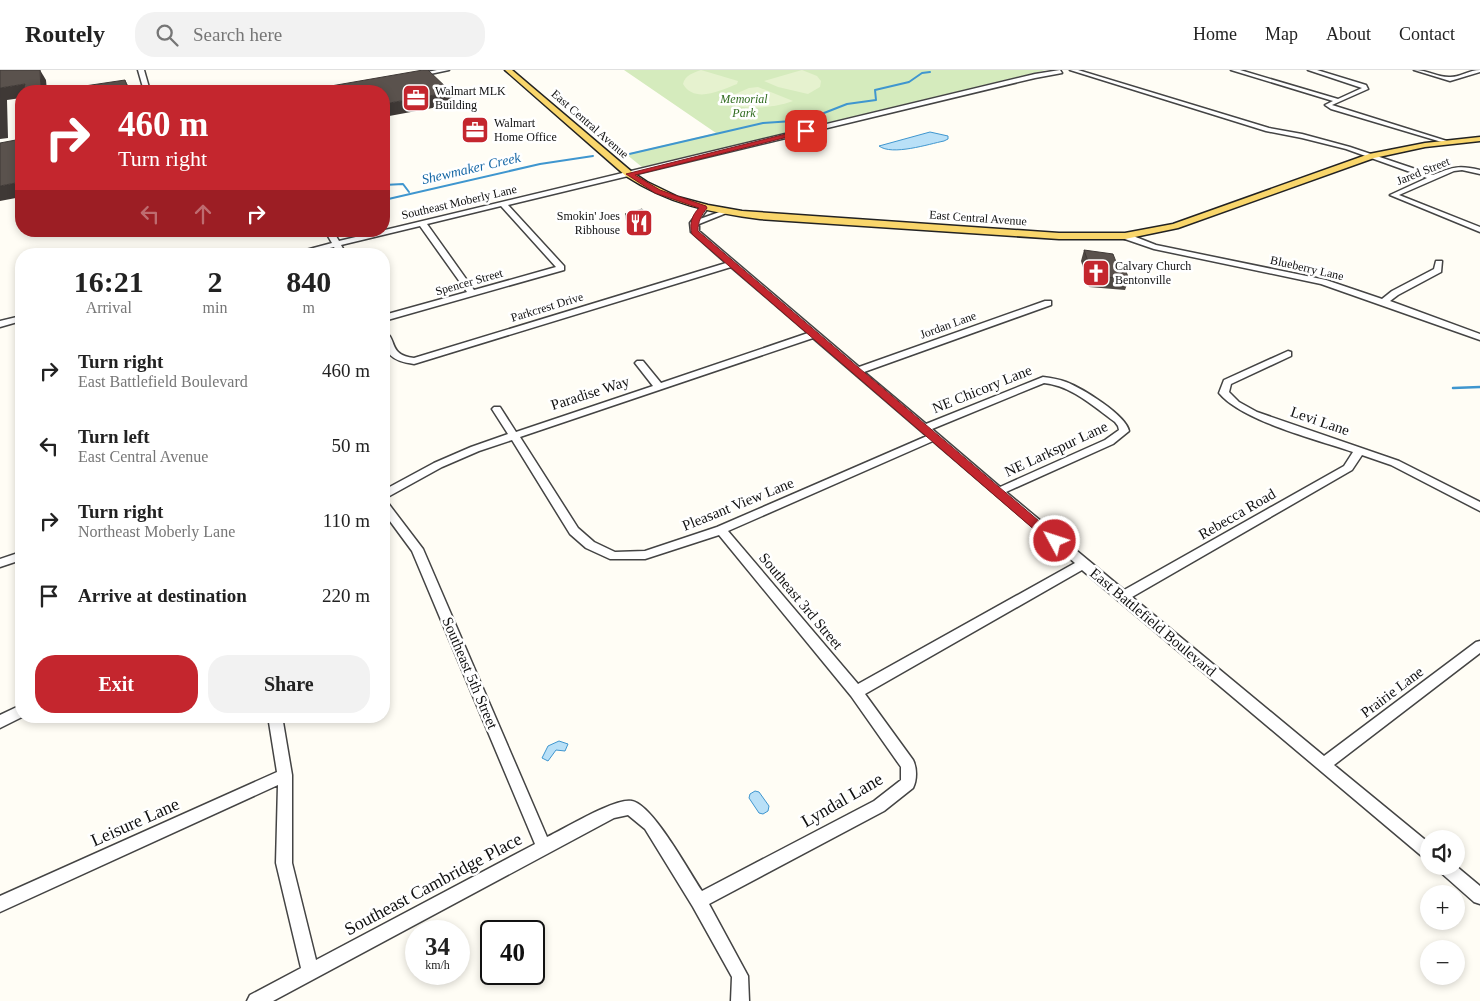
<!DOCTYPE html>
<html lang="en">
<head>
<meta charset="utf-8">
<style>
	:root { --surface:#fff; --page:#f2f2f2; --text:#222; --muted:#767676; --line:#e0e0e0; --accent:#c4262e }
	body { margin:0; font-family:Georgia,serif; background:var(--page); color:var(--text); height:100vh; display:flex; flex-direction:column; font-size:19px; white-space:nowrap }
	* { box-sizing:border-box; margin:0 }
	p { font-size:16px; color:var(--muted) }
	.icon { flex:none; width:28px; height:28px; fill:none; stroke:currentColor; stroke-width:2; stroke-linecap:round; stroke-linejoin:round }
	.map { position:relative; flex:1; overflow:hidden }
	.panel { position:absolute; left:15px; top:178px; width:375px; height:475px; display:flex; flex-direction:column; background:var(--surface); border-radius:20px; box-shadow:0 2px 8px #0003 }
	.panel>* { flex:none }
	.top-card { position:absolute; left:15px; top:15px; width:375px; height:152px; border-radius:20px; box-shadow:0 2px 8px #0003; background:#c4262e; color:#fff; overflow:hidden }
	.tools { position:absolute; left:1420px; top:760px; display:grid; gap:10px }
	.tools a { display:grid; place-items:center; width:45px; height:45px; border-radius:50%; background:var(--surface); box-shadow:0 2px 8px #0003; font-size:25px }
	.speed { position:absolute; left:405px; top:850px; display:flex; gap:10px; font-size:25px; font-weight:700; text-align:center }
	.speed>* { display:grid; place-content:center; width:65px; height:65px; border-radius:50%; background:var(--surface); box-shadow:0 2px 8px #0003; line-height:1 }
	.speed small { font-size:12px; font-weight:400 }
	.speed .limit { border:2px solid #111; border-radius:8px; background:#fff; color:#111 }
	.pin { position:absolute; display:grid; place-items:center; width:42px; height:42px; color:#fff; margin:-21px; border-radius:10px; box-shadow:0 2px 8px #0006 }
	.me { position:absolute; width:55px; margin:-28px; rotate:310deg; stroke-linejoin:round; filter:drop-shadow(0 0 4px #0008) }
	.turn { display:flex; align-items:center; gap:18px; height:105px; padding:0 20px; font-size:22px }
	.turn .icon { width:65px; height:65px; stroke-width:2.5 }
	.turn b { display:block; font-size:35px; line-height:42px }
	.lanes { display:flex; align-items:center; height:48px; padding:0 20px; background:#0003; justify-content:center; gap:25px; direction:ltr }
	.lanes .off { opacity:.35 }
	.eta { display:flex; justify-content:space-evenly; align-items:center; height:85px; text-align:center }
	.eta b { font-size:30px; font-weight:700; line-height:35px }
	.button { display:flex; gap:10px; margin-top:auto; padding:10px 20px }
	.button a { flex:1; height:58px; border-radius:20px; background:var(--accent); color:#fff; font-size:20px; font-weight:700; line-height:58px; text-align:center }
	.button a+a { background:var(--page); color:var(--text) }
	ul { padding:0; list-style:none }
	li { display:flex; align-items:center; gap:15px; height:75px; padding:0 20px }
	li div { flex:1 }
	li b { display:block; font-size:19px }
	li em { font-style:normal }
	header { display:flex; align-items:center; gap:30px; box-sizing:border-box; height:70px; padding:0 25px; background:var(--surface); border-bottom:1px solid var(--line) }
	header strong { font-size:24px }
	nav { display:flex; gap:28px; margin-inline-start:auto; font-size:18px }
	.search { width:350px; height:45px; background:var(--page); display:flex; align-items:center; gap:12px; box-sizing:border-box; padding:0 18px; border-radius:20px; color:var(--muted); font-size:19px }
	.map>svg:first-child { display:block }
	.green { fill:#d5ebbd }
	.pitch { fill:#e6f2cf }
	.water { fill:#b9e0f7; stroke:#3f96cf }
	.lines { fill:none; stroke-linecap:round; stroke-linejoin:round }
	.stream-far1 { stroke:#3f96cf; stroke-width:2 }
	.stream { stroke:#3f96cf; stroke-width:2.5 }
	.minor-casing { stroke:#444; stroke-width:3 }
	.major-casing { stroke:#222; stroke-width:3 }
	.minor { fill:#fff; fill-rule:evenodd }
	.major { fill:#f9d66b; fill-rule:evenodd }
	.wall { fill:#4d4742 }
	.shaded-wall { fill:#3f3936 }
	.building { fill:#5a524d; stroke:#3f3936 }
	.route { fill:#c4262e; stroke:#7f191e }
	.labels { text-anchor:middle; stroke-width:5; stroke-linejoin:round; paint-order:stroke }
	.far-poi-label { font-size:12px; fill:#111; stroke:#fff; text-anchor:start }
	.far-park-label { font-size:12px; font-style:italic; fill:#2f6b1f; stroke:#fff }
	.far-street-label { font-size:12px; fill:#111; stroke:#fff }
	.far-water-label { font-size:14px; font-style:italic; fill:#1768a6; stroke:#fff }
	.street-label { font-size:15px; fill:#111; stroke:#fff }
	.near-street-label { font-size:18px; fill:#111; stroke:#fff }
</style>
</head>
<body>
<header>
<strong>Routely</strong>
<div class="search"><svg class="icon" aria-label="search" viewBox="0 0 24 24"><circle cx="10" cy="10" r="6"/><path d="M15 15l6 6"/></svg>Search here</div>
<nav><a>Home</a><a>Map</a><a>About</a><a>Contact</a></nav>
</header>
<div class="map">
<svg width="1480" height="931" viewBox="0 0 1480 931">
	<rect width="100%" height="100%" fill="#fffdf5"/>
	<!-- green -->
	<path class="green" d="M624 0H1046L642 97 626 84 716 63Z"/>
	<!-- pitch -->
	<g class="pitch">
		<path d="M701 0 738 11 737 14C721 20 695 34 683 14 685 5 693 3 701 0Z"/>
		<path d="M802 0 817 6 821 11 820 17 808 24 778 17 764 11Z"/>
		<path d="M758 17 793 31C768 40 742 39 717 32L749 18Z"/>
	</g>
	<!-- water -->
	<g class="water">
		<path d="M930 62 948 66V69L944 71C929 74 892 86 879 76Z"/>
		<path d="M559 671 568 674 565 681 556 680 548 691 542 688 548 676Z"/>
		<path d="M755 721 759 722 769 736 768 741 763 744 759 743 749 728 750 724Z"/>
	</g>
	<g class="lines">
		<!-- stream-far1 -->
		<g class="stream-far1">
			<path d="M625 85 763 53 793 51 824 43 847 34 876 30 875 20 909 12 922 3 930 2"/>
			<path d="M384 115 403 114 409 122"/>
			<path d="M384 130 540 94 593 86"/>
		</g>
		<!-- stream -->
		<path class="stream" d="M1453 318 1480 317"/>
		<!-- minor casing -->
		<g class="minor-casing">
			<g id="minor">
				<path d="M138 0H144L150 21H144Z"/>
				<path d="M437 0H449L416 7 413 5Z"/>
				<path d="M1060 0 1062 3 1035 8 508 135 564 196V200L384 251V245L467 222 420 156 341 175 346 184H338L334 177 305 184H291L332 173 325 161H333L339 171 1035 4ZM501 136 556 197 474 220 427 154Z"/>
				<path d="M1070 0H1078L1269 58 1302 64 1350 77 1433 105C1453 97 1459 95 1480 100V104L1462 100 1454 101 1399 125 1480 157V162L1390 125 1427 108 1346 79 1302 68 1266 61Z"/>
				<path d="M1231 0H1240L1338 29 1362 18 1308 0H1317L1366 15 1368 19 1332 35 1450 72 1445 73 1331 39 1325 35 1333 31Z"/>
				<path d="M1414 0C1427 0 1437 7 1449 7 1459 8 1469 0 1480 0V2L1450 11Z"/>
				<path d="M702 137 708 138 700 149 725 140 729 142 699 154V161L859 297 1045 231H1051V235L864 302 926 354 1043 307C1051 308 1058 309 1066 312 1082 318 1126 345 1129 361L1113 374 1006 422 1124 520 1344 396 1353 382C1318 370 1242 351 1219 323L1224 310 1288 281 1291 282V286L1231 314 1229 322 1239 332 1257 342 1399 391 1480 432V441L1391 395 1362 385 1352 400 1132 527 1324 686 1476 572 1480 571V583L1334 695 1429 773V790L1424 788 1082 500 865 624 913 690C917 698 917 710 913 718L884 741 709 834 748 906 749 931H731L732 907 693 837 645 759 628 745 614 748 273 931H247L250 925 301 898 276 793 278 715 0 842V826L277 702 268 646H282L292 705V793L316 890 535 774 412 481 384 443V432L388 433 423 479 547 767C564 759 616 727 632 731 653 735 689 802 702 821L874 731 901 710V697L851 626 719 465 645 489H610L586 478 570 464 512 370 479 381 442 397 384 429V420L434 393 471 377 508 364 492 339 494 337H500L516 362 653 316 635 293 637 291H643L661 313 808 263 731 197 414 294C392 291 383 284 384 261 398 268 387 285 414 288L726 193 691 162 690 153ZM813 268 927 366 717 457 645 481 615 482 594 472 578 458 520 367ZM1044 313C1072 316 1093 336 1115 352L1118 356 1119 360 1105 370 1000 417 932 359ZM933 371 1075 493 858 614 728 461Z"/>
				<path d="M1122 164H1128L1156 175 1326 210 1382 229 1392 221 1434 199 1436 191H1442L1441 202 1398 225 1390 231 1480 264V270L1321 214 1154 179 1122 168Z"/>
				<path d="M21 246V251L0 257V251Z"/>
				<path d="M21 482V490L0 497V489Z"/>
				<path d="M21 635V646H24L0 658V645Z"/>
				<path d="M1436 796H1456L1480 816V834L1474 832 1439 801Z"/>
			</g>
		</g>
		<!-- major casing -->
		<g class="major-casing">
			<path id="major" d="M505 0H512L632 102 647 112 678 127 708 135 742 141 1059 163H1125L1173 154 1369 84 1425 73 1480 67V71L1425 77 1374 88 1178 158 1125 169H1059L760 149C711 143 667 133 626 106Z"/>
		</g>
		<!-- minor -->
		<use href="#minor" class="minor"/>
		<!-- major -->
		<use href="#major" class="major"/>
	</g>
	<!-- wall -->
	<g class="wall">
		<path d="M625 144 652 155 634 159 626 151Z"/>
		<path d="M1084 180 1118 197 1129 209 1125 220 1089 217 1081 191Z"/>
	</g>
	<!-- shaded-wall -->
	<g class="shaded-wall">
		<path d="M40 0 46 10 47 21H41Z"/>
		<path d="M125 10 131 21H129Z"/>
		<path d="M25 14 29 21H21V28L7 30 8 68 0 69V18Z"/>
		<path d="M451 22 454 34 384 47V34Z"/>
		<path d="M21 112V127L0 131V116Z"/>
		<path d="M652 148V155L634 159V152Z"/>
	</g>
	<!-- building -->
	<g class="building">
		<path d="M0 0H40L41 21H23L25 14 0 18V28Z"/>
		<path d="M423 0H428L451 22 384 34V21H302Z"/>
		<path d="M125 10 129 21H51Z"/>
		<path d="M21 69V112L0 116V73Z"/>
		<path d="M642 139 652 148 634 152 625 144Z"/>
		<path d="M1084 180 1113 184 1118 197H1124L1129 209 1093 206Z"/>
	</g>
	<!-- route -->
	<path class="route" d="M806 59 808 62 635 105 660 120 706 136 707 138C701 146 698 151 698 161L1059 468 1061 471 1059 474H1051L692 164C689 154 692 145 699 138L655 123 626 104Z"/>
	<!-- icons -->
	<defs>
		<g id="office-square" transform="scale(1.4375)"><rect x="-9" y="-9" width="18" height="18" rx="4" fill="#c4262e" stroke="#fff"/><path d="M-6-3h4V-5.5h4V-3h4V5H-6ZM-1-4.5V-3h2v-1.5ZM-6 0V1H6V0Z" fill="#fff"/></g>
		<g id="restaurant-square" transform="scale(1.4375)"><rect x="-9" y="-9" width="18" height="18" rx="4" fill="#c4262e" stroke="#fff"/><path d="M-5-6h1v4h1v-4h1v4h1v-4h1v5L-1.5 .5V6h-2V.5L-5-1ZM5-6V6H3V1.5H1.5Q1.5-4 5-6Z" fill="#fff"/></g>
		<g id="church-square" transform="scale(1.4375)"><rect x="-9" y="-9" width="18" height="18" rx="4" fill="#c4262e" stroke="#fff"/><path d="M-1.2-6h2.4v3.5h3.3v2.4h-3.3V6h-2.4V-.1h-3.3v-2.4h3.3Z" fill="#fff"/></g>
	</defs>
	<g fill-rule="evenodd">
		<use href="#office-square" x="416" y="28"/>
		<use href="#office-square" x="475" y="60"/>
		<use href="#restaurant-square" x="639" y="153"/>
		<use href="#church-square" x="1096" y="203"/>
	</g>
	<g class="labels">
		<!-- far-poi labels -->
		<g class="far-poi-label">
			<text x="435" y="25">Walmart MLK<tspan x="435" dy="14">Building</tspan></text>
			<text x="494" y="57">Walmart<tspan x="494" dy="14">Home Office</tspan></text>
			<text x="620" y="150" text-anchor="end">Smokin' Joes<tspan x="620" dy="14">Ribhouse</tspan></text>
			<text x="1115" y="200">Calvary Church<tspan x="1115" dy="14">Bentonville</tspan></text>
		</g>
		<!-- far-park labels -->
		<g class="far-park-label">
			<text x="744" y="33">Memorial<tspan x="744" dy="14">Park</tspan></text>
		</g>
		<!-- far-street labels -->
		<g class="far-street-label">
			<text transform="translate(590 54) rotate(41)" y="4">East Central Avenue</text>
			<text transform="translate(1423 101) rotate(-22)" y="4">Jared Street</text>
			<text transform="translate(459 132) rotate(-13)" y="4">Southeast Moberly Lane</text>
			<text transform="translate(978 148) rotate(4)" y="4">East Central Avenue</text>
			<text transform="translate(1307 198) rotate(13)" y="4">Blueberry Lane</text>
			<text transform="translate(469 212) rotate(-16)" y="4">Spencer Street</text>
			<text transform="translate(547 237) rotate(-17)" y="4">Parkcrest Drive</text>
			<text transform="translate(948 255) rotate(-20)" y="4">Jordan Lane</text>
		</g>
		<!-- far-water labels -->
		<g class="far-water-label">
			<text transform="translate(471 98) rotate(-13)" y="5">Shewmaker Creek</text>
		</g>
		<!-- street labels -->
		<g class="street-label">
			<text transform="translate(982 319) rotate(-22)" y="5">NE Chicory Lane</text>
			<text transform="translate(590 323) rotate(-18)" y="5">Paradise Way</text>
			<text transform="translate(1320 351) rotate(19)" y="5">Levi Lane</text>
			<text transform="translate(1056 379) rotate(-25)" y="5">NE Larkspur Lane</text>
			<text transform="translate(738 434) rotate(-22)" y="5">Pleasant View Lane</text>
			<text transform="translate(1237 444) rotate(-30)" y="5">Rebecca Road</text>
			<text transform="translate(801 531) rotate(50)" y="5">Southeast 3rd Street</text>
			<text transform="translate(1153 552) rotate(40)" y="5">East Battlefield Boulevard</text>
			<text transform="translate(470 603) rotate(67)" y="5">Southeast 5th Street</text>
			<text transform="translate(1392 622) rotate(-37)" y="5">Prairie Lane</text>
		</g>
		<!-- near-street labels -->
		<g class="near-street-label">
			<text transform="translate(842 730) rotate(-30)" y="6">Lyndal Lane</text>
			<text transform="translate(135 752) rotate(-24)" y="6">Leisure Lane</text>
			<text transform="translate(433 814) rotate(-28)" y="6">Southeast Cambridge Place</text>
		</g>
	</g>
</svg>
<div class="tools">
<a><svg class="icon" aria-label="sound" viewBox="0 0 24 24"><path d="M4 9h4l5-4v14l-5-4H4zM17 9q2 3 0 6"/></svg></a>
<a>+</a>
<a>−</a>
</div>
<div class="speed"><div>34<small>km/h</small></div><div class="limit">40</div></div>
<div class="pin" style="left:806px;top:61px;background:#d93025"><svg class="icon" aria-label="arrive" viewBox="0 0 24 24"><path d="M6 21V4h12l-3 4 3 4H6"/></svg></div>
<svg class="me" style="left:1055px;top:471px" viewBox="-20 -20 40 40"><circle r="17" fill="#c4262e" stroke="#fff" stroke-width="3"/><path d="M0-11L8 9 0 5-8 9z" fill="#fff"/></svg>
<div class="top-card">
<div class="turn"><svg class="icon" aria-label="right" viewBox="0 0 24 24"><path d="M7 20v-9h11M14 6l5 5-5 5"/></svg><div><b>460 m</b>Turn right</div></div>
<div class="lanes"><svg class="icon off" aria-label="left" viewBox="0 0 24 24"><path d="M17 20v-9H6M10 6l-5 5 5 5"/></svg><svg class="icon off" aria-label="ahead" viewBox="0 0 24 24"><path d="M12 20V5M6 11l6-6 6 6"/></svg><svg class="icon" aria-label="right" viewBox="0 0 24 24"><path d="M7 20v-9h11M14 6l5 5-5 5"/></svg></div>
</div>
<section class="panel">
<div class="eta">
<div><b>16:21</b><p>Arrival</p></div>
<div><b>2</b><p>min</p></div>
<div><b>840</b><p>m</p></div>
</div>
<ul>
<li><svg class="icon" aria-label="right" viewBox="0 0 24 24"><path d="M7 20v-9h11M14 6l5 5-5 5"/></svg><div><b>Turn right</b><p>East Battlefield Boulevard</p></div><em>460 m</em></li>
<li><svg class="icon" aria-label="left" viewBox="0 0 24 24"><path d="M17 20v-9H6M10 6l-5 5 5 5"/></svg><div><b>Turn left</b><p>East Central Avenue</p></div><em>50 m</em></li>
<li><svg class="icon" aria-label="right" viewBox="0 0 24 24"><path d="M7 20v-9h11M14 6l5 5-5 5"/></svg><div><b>Turn right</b><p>Northeast Moberly Lane</p></div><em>110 m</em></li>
<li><svg class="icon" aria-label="arrive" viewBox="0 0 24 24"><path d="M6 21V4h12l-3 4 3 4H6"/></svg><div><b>Arrive at destination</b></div><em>220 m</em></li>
</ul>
<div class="button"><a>Exit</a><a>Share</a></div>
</section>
</div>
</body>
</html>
